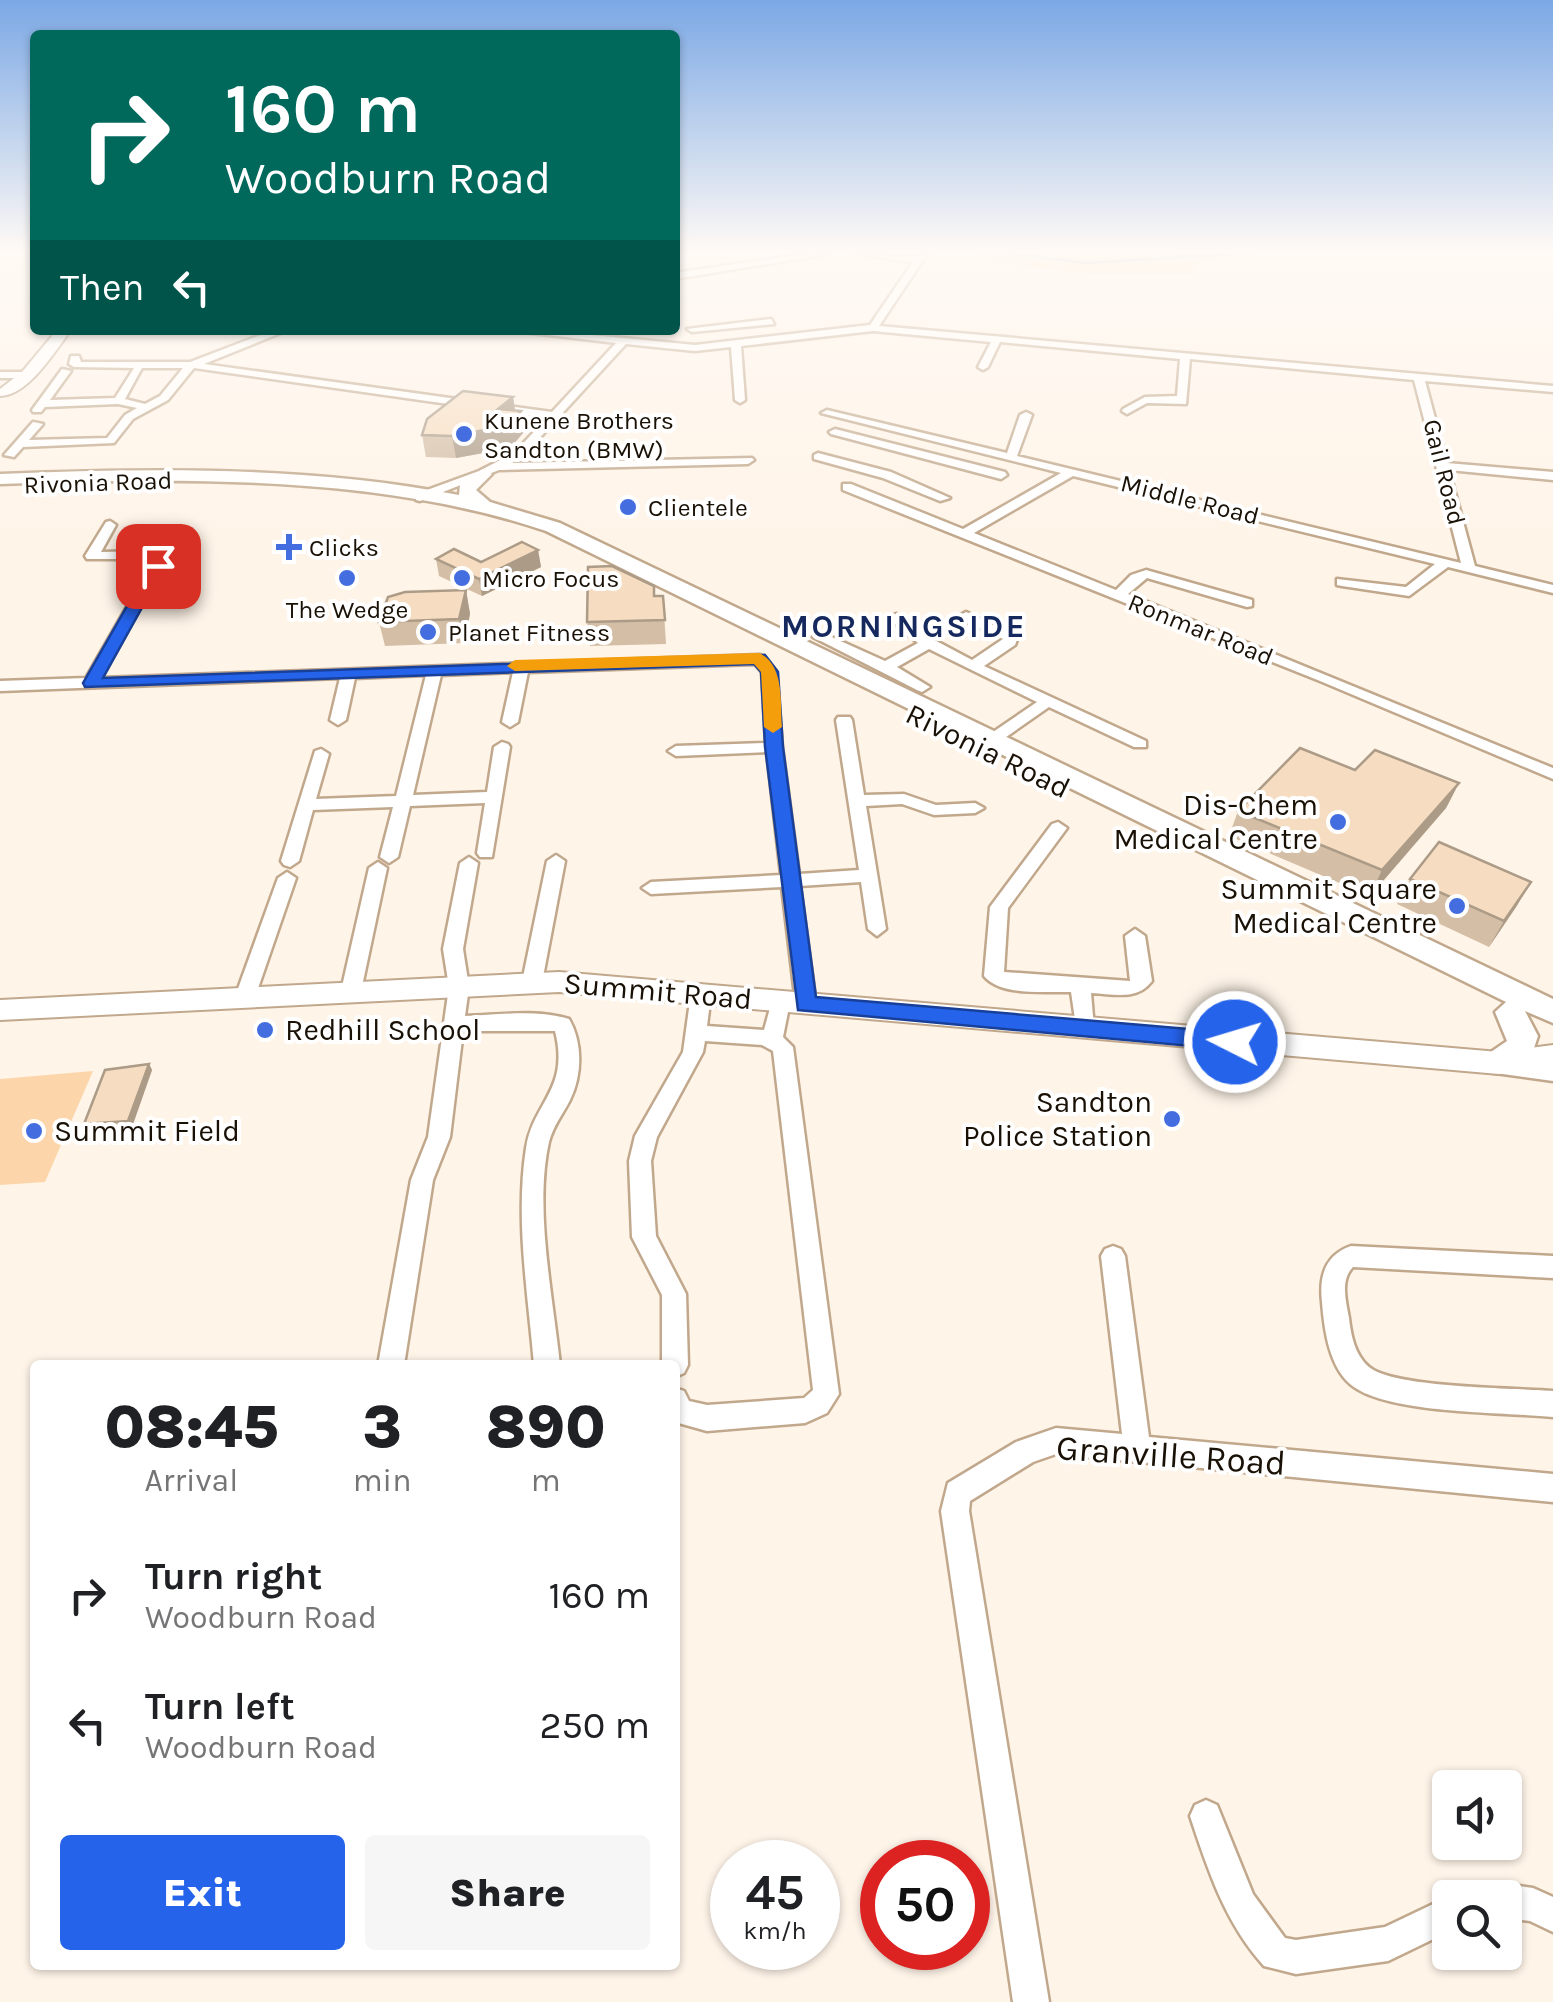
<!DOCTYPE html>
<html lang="en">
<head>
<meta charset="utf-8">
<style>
	:root { --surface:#fff; --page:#f6f6f6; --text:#202124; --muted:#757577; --accent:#2563eb }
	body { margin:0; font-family:Karla,sans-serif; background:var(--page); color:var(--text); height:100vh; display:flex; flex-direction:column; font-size:38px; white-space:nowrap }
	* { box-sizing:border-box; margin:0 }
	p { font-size:32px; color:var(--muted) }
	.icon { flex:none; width:55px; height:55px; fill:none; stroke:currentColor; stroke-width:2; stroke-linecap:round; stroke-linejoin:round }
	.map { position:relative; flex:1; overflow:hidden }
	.sheet { position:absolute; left:30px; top:1360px; width:650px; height:610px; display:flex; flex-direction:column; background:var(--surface); border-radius:10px; box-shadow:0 2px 8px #0004 }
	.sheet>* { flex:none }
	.guide { position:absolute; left:30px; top:30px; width:650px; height:305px; border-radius:10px; box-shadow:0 2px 8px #0004; background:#00695c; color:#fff; overflow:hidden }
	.controls { position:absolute; left:1432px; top:1770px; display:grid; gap:20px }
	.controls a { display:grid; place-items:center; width:90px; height:90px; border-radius:10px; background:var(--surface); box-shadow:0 2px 8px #0004; font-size:50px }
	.speed { position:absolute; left:710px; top:1840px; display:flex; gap:20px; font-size:50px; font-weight:700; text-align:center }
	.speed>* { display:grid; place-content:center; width:130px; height:130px; border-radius:50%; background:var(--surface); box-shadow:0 2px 8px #0004; line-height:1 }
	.speed small { font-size:25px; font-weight:400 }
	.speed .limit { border:15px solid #d22; background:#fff; color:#111 }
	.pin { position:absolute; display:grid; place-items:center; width:85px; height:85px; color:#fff; margin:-42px; border-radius:20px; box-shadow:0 5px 15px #0006 }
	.me { position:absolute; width:110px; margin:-55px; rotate:275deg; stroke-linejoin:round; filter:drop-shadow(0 0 8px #0008) }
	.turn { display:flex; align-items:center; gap:35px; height:210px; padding:0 30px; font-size:45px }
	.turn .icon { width:130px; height:130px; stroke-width:2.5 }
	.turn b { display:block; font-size:70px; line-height:85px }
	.then { display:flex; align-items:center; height:95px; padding:0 30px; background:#0003; gap:20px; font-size:38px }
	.eta { display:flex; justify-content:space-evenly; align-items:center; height:170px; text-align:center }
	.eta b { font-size:60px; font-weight:800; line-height:70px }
	.button { display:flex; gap:20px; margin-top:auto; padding:20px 30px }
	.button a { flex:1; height:115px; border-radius:10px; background:var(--accent); color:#fff; font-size:40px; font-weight:800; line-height:115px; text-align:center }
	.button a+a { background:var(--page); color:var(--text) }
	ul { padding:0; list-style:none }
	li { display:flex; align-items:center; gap:30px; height:130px; padding:0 30px }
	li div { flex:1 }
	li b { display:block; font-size:38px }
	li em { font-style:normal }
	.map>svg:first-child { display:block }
	.green { fill:#fcd6aa }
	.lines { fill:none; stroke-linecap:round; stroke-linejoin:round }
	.stream { stroke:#5b6f9f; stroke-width:2.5 }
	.street-casing { stroke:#c1a88c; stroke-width:5 }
	.secondary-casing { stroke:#c1a88c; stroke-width:4 }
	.primary-casing { stroke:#c1a88c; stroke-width:5 }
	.street { fill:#fff; fill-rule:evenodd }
	.secondary { fill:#fff; fill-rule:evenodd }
	.primary { fill:#fff; fill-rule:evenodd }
	.wall { fill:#d4bea6 }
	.shaded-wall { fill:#ac9b87 }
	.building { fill:#f6ddc1; stroke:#ac9b87; stroke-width:2.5 }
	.route { fill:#2563eb; stroke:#184099; stroke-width:2.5 }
	.slow { fill:#f59e0b }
	.poi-dot { fill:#446ee0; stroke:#fff; stroke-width:4 }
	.labels { text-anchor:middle; stroke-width:8; stroke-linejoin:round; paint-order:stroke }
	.far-poi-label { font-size:25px; fill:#1a1106; stroke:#fff; text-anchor:start }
	.far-street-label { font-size:25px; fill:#1a1106; stroke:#fff }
	.street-label { font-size:30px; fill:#1a1106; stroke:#fff }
	.poi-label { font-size:30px; fill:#1a1106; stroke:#fff; text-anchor:end }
	.far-district-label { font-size:32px; font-weight:bold; letter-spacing:2.5px; fill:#15295f; stroke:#fff }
	.near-street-label { font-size:35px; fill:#1a1106; stroke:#fff }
</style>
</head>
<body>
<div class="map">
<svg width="1553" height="2002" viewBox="0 0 1553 2002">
	<rect width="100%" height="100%" fill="#fff4e8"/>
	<!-- green -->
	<g class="green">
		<path d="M980 254H1252L1202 261 1190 274C1119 273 1047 278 980 254Z"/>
		<path d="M93 1071 45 1182 0 1185V1079Z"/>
	</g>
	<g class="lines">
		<!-- stream -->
		<path class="stream" d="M1014 254 1087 263 1230 254"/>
		<!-- street casing -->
		<g class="street-casing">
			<g id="street">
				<path d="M806 254H829L675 279V273Z"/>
				<path d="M856 254 917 257 927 254 879 326 1553 386V392L1425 381 1447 463 1553 472V480L1449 470 1475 566 1553 585V593L1448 567 1409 596 1342 586 1337 585V579L1406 587 1435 564 1073 476 974 533 1116 590 1131 575 1146 570 1252 600V606L1247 607 1147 578 1128 594 1553 768V779L1320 681 843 490V484H851L963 529 1061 473 821 413 827 410 1007 453 1020 415 1026 412 1032 415 1017 456 1461 563 1414 380 1190 359 1186 404 1147 403 1127 414 1122 411 1123 409 1145 397 1177 396 1180 359 1000 342 988 367 983 370 978 367 991 342 873 331 741 346 745 400 740 403 735 400 731 347 695 351 626 344 522 457 512 463 752 458 754 460 748 464 499 470 420 501 416 500V494L479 471 514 453 547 418 194 368 168 400 133 419 114 443 23 447 14 457 4 455 33 422 43 424 29 440 107 438 125 415 137 408 118 404 45 407 41 412H33L32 410 62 369 71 371 50 400 115 398 134 368 74 367 69 364 71 356H79L81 362H190L274 330H288L204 364 552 412 616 343 505 330H540L695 345 870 325 913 262ZM142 368H183L160 396 145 404 125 399Z"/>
				<path d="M771 319 774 324 692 332 687 329Z"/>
				<path d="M0 372H27L32 375 27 378H0Z"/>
				<path d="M835 429 1005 472 1007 475 1001 479 831 434 829 432Z"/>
				<path d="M818 453 891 472 950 498 940 501 883 478 814 459V455Z"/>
				<path d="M110 521 116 525 101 552 149 551 166 562 101 678 759 655 764 656 776 671 782 747 799 874 859 870 836 720 838 717H850L852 720 864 795 904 794 936 805 975 803 984 808 975 813 934 815 902 804 866 806 886 929 877 936 868 929 861 882 800 886 816 1004 806 1011 796 1004 782 887 651 894 642 888 651 882 781 875 767 752 676 756 668 751 676 746 766 743 762 672 755 664 528 672 518 722 510 727 502 722 513 672 441 675 413 795 487 792 494 747 502 742 508 744 510 747 492 857H480L477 853 485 803 410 806 398 857 389 863 380 857 393 807 313 810 299 861 290 867 284 865 281 861 315 751 321 749 329 754 316 799 396 796 426 675 355 678 346 720 338 725 330 720 340 678 0 691V681L86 678 152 563 146 559H87L85 556 106 522Z"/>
				<path d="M966 612 1018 637 1015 645 984 666 1146 741V747H1134L1049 707 986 751H974V745L1037 702 929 649 897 667 930 687 922 692 917 690 813 637 825 634 885 661 918 643 892 621V615L897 614 927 636 972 660 1003 639 961 619 959 616Z"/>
				<path d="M1058 822 1067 828 1008 908 1004 972 1130 981 1125 936 1135 929 1145 936 1152 981C1137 1001 1114 994 1091 993L1094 1028 1091 1033H1077L1071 992C1045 991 1002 997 984 976L990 907 1052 824Z"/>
				<path d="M556 855 565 861 542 982 532 989 522 982 547 861Z"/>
				<path d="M469 857 478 863 463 949 469 987 465 1016C499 1015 536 1009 569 1019 583 1043 582 1075 570 1100 563 1114 553 1126 549 1142 534 1209 553 1296 560 1365H534C528 1294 515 1219 526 1148 533 1102 570 1090 555 1031H463L450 1137 433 1180 404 1365H378L411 1180 428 1137 449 987 443 949 460 863Z"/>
				<path d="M378 862 387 868 361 991 351 998 341 991 369 868Z"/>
				<path d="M287 872 296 878 255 997 252 1002H238L235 997 278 878Z"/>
				<path d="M701 987 711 994 707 1026 764 1030 773 997H787L790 1002 783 1037 793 1047 839 1394 827 1413 805 1423 707 1431 675 1422V1388L684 1391 689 1401 707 1405 804 1398 813 1390 773 1051 762 1045 705 1041 703 1052 657 1137 651 1161 656 1236 686 1294 688 1365 684 1373 675 1377V1365H662V1295L632 1237 629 1161 635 1136 683 1052 691 994Z"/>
				<path d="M1113 1246 1121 1249 1125 1256 1149 1437 1553 1474V1502L1056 1454 1033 1462 970 1501 969 1511 1049 2002H1013L941 1511 948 1483 1016 1442 1056 1428 1122 1434 1101 1256 1105 1249Z"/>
				<path d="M1351 1246 1553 1256V1278L1353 1267C1340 1280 1346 1301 1349 1318 1351 1336 1355 1355 1369 1367 1393 1388 1516 1388 1553 1391V1417C1504 1412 1392 1414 1354 1387 1329 1370 1324 1328 1322 1302 1319 1276 1325 1255 1351 1246Z"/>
				<path d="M1206 1800 1217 1805 1253 1894 1285 1938 1296 1940 1385 1927 1450 1896 1454 1898H1450V1931L1388 1961 1296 1974 1264 1966C1225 1923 1208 1870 1190 1816L1195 1805Z"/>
				<path d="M1505 1884 1533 1888 1553 1897V1932L1530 1921 1505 1918V1898H1490L1493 1889Z"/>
			</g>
		</g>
		<!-- secondary casing -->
		<g class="secondary-casing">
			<g id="secondary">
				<path d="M57 330H71C55 351 28 396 0 396V389L22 372Z"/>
				<path d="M559 972 1499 1052 1553 1045V1067L1499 1074 559 992 0 1020V1000Z"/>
			</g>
		</g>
		<!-- primary casing -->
		<g class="primary-casing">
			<path id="primary" d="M483 469 492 474 476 490 490 502 560 523 1553 999V1023L1525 1011 1538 1036 1532 1054 1553 1057V1081L1488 1072 1483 1063 1488 1054 1507 1041 1495 1012 1506 1002 546 531C379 474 176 478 0 484V474C151 468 310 466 459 495L460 485Z"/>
		</g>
		<!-- street -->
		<use href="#street" class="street"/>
		<!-- secondary -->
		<use href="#secondary" class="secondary"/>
		<!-- primary -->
		<use href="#primary" class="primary"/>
	</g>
	<!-- wall -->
	<g class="wall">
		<path d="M513 397 515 410 521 411 524 432 510 448 456 458 426 457 422 435Z"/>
		<path d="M538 550 541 567 482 596 439 576 436 559 481 562Z"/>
		<path d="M654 586 655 596H663L666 644 590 646 587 622Z"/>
		<path d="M466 590 470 614 464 643 385 646 379 622Z"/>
		<path d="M1355 770 1459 783 1446 808 1370 896 1229 836 1238 811Z"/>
		<path d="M1410 879 1531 882 1516 907 1489 947 1397 904Z"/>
		<path d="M149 1064 152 1070 132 1127 88 1130 84 1124Z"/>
	</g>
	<!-- shaded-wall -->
	<g class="shaded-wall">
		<path d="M513 397 516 416 521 411 524 432 510 448 456 458 452 436 498 409Z"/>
		<path d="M538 550 541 567 482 596 479 579Z"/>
		<path d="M466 590 470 614 464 643 459 619Z"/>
		<path d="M1459 783 1446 808 1370 896 1382 870Z"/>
		<path d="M1531 882 1516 907 1489 947 1504 921Z"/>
		<path d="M149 1064 152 1070 132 1127 128 1121Z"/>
	</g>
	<!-- building -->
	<g class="building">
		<path d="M463 391 513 397 498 409 521 411 506 426 452 436 422 435 427 419Z"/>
		<path d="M522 542 538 550 479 579 436 559 454 549 481 562Z"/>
		<path d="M612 566 654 586V596H663L665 620 587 622 588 567Z"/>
		<path d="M466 590 459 619 379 622 388 597 405 592Z"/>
		<path d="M1300 748 1355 770 1375 750 1459 783 1382 870 1238 811Z"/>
		<path d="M1439 842 1531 882 1504 921 1410 879Z"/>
		<path d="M149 1064 128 1121 84 1124 105 1070Z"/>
	</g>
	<!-- sky -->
	<linearGradient id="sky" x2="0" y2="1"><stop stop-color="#7ba8e5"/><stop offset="0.47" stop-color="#fffaf5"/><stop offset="1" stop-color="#fffaf5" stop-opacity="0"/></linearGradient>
	<rect width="1553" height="535" fill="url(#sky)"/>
	<!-- route -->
	<path class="route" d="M158 561 165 566 103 678 765 655 778 672 783 747 816 997 1235 1033 1246 1042 1235 1050 798 1010 765 747 761 672 754 664 85 687 83 683 150 566Z"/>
	<!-- slow -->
	<path class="slow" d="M759 653C785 665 780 703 782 727L773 733 764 727 761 672 754 664 515 671 507 666 515 660Z"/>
	<!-- markers -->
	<g class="poi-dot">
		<circle cx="464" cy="434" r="10"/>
		<circle cx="628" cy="507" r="10"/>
		<path d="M284 532h10v10h10v10h-10v10h-10v-10h-10v-10h10z"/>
		<circle cx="347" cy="578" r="10"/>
		<circle cx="462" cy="578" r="10"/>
		<circle cx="428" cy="632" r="10"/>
		<circle cx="1338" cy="822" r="10"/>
		<circle cx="1457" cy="906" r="10"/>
		<circle cx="265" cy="1030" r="10"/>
		<circle cx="1172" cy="1119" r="10"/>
		<circle cx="34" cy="1131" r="10"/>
	</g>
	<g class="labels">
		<!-- far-poi labels -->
		<g class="far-poi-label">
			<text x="484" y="429">Kunene Brothers<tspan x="484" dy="29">Sandton (BMW)</tspan></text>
			<text x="648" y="516">Clientele</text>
			<text x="309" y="556">Clicks</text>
			<text x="482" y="587">Micro Focus</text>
			<text x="347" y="618" text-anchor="middle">The Wedge</text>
			<text x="448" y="641">Planet Fitness</text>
		</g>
		<!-- far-street labels -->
		<g class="far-street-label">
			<text transform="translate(1445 472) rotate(76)" y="9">Gail Road</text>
			<text transform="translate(98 482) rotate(-2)" y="9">Rivonia Road</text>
			<text transform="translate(1190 499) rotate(14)" y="9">Middle Road</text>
			<text transform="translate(1201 629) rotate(22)" y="9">Ronmar Road</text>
		</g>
		<!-- street labels -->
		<g class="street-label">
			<text transform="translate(988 751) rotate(26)" y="10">Rivonia Road</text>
			<text transform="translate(658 991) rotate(5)" y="10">Summit Road</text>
		</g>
		<!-- poi labels -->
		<g class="poi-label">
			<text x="1318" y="815">Dis-Chem<tspan x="1318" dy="34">Medical Centre</tspan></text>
			<text x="1437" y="899">Summit Square<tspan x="1437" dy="34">Medical Centre</tspan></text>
			<text x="285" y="1040" text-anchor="start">Redhill School</text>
			<text x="1152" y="1112">Sandton<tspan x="1152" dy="34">Police Station</tspan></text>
			<text x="54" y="1141" text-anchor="start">Summit Field</text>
		</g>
		<!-- far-district labels -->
		<g class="far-district-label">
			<text x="904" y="637">MORNINGSIDE</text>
		</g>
		<!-- near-street labels -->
		<g class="near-street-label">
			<text transform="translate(1171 1455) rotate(4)" y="12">Granville Road</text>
		</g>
	</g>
</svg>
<div class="controls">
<a><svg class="icon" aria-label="sound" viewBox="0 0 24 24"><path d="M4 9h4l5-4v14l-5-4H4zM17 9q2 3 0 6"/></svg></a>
<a><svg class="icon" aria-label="search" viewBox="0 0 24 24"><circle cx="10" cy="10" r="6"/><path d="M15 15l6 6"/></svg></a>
</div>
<div class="speed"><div>45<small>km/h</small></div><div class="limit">50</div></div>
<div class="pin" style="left:158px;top:566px;background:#d93025"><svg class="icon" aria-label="arrive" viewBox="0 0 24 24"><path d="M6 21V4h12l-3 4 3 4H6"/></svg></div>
<svg class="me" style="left:1235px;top:1042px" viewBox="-20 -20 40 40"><circle r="17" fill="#2563eb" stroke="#fff" stroke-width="3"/><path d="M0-11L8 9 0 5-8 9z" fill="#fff"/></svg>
<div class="guide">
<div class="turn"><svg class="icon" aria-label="right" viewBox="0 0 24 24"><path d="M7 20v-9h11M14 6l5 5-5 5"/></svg><div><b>160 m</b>Woodburn Road</div></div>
<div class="then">Then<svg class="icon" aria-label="left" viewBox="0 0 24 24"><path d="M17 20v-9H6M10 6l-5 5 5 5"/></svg></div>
</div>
<section class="sheet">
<div class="eta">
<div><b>08:45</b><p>Arrival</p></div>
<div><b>3</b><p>min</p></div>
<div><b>890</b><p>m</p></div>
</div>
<ul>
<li><svg class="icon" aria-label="right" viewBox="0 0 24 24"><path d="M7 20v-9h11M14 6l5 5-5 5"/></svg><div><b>Turn right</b><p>Woodburn Road</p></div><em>160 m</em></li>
<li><svg class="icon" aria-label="left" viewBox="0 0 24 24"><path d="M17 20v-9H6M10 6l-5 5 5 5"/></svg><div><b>Turn left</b><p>Woodburn Road</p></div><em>250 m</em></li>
</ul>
<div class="button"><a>Exit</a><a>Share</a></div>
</section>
</div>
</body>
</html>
